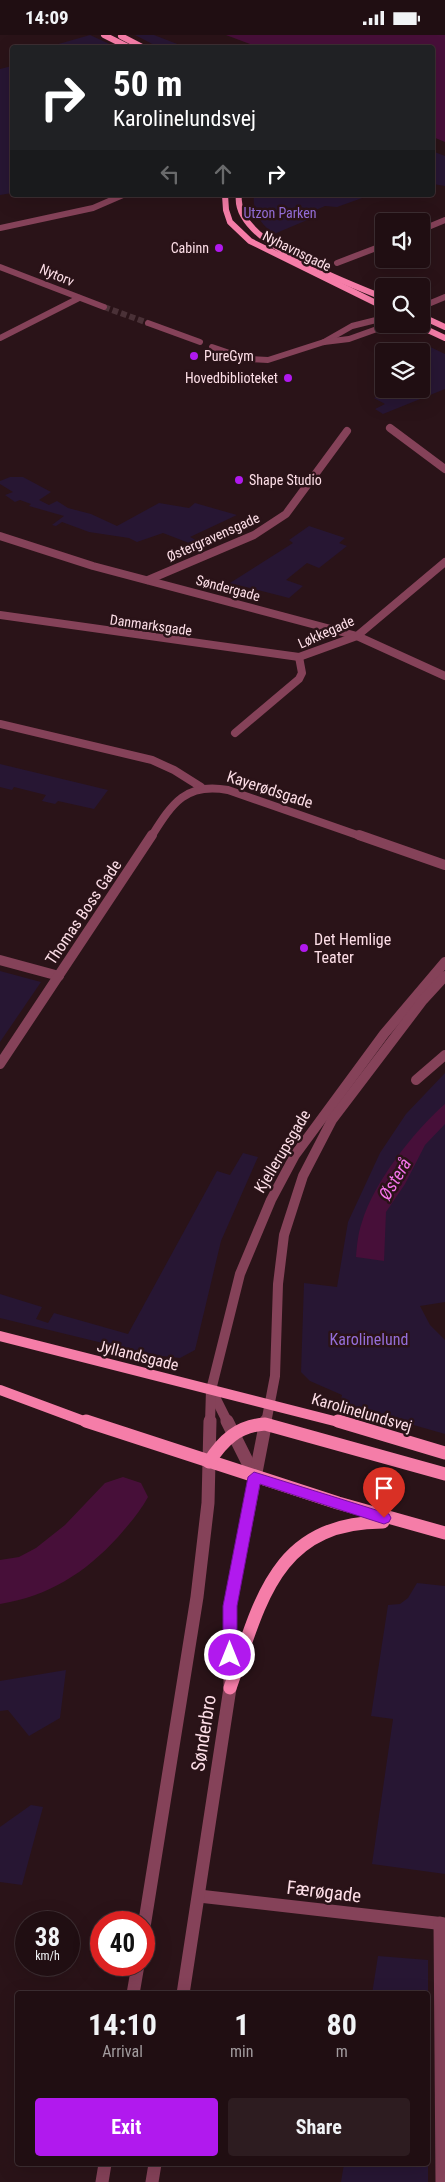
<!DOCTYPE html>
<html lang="en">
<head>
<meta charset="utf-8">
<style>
	:root { --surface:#200e12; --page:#2d1c20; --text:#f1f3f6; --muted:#a29c9f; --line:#3d2e32; --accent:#b119ee }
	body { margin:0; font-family:"Roboto Condensed",sans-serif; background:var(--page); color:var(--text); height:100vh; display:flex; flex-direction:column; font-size:19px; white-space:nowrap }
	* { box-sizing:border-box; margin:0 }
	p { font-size:16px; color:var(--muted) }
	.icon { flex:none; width:28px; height:28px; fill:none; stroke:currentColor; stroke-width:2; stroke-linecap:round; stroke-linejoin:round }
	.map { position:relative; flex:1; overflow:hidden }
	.side { position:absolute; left:15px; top:1956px; width:415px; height:175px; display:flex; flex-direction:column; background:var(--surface); border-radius:5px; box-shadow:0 5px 20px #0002,0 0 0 1px var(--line) }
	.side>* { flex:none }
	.hud { position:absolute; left:10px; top:10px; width:425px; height:152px; border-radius:5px; box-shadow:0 5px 20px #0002,0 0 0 1px var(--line); background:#202124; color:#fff; overflow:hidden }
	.buttons { position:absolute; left:375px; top:178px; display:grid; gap:10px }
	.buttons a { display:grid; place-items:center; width:55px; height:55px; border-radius:5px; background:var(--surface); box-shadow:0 5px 20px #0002,0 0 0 1px var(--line); font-size:25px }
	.speed { position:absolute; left:15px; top:1876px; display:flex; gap:10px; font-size:25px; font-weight:700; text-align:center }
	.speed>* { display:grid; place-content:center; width:65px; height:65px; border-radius:50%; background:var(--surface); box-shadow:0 5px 20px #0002,0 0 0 1px var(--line); line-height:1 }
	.speed small { font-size:12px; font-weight:400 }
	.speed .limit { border:8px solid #d22; background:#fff; color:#111 }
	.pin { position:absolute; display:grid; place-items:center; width:42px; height:42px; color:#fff; margin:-51px -21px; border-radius:50% 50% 50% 0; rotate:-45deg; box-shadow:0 0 5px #0007 }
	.pin .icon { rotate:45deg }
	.me { position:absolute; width:55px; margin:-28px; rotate:0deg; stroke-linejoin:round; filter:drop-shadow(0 0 4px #0008) }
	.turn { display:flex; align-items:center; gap:18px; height:105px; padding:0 20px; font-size:22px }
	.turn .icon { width:65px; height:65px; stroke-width:2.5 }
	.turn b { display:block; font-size:35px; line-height:42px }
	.lanes { display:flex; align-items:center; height:48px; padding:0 20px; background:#0003; justify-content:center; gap:25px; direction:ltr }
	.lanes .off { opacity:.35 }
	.eta { display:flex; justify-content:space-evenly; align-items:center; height:85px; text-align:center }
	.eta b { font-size:30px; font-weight:700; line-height:35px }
	.action { display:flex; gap:10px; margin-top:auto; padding:10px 20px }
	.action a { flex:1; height:58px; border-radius:5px; background:var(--accent); color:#fff; font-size:20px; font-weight:700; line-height:58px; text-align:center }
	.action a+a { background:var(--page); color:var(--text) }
	.status { display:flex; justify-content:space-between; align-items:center; height:35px; padding:0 25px; background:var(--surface); direction:ltr }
	.status svg { height:14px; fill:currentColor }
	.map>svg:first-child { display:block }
	.green { fill:#271633 }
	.water { fill:#470f39 }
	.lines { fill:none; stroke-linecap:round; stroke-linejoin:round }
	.river { fill:#470f39; fill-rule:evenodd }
	.minor-tunnel { stroke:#4a3137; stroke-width:6; stroke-dasharray:6 3; stroke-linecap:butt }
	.minor-far3 { stroke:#854259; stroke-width:6 }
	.minor-far2 { stroke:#854259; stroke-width:8 }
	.minor-far1 { stroke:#854259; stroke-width:10 }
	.minor { stroke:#854259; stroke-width:13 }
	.tertiary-far2 { stroke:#854259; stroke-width:8 }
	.tertiary-far1 { stroke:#854259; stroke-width:10 }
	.tertiary { stroke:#854259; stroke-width:13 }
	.secondary-far2 { stroke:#f57da8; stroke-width:6 }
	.secondary-far1 { stroke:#f57da8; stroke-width:10 }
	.secondary { stroke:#f57da8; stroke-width:13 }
	.route { fill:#b119ee; stroke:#73109b }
	.poi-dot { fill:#b119ee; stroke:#2a1318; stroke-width:2 }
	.labels { text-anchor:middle; stroke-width:5; stroke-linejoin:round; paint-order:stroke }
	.far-park-label { font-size:14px; fill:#956ed9; stroke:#2a1318 }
	.far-poi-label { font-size:14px; fill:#fddee7; stroke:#2a1318; text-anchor:end }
	.far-street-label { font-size:14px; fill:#fddee7; stroke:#2a1318 }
	.street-label { font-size:16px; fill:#fddee7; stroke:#2a1318 }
	.poi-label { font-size:16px; fill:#fddee7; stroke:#2a1318; text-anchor:start }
	.park-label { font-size:16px; fill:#956ed9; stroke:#2a1318 }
	.water-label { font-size:18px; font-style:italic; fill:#f574eb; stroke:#2a1318 }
	.near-street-label { font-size:19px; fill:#fddee7; stroke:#2a1318 }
</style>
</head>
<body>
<div class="status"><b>14:09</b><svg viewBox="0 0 49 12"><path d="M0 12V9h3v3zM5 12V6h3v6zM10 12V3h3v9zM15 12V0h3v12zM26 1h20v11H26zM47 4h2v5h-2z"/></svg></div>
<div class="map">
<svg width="445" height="2147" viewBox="0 0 445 2147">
	<rect width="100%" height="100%" fill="#2a1318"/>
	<!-- green -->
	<g class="green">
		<path d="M90 0 116 12H48Z"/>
		<path d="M135 0H154L185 12H158Z"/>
		<path d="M12 31V158L0 160V34Z"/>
		<path d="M432 116 445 121V151L433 149Z"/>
		<path d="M254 160H397L365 162 337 172 325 171 309 178 312 183 274 199C261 190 252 176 254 160Z"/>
		<path d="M412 308 424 309 445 319V354L383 379 375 374 385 369 374 363 399 354H421V316H401L403 315 399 313Z"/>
		<path d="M10 442H23L51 457 39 465 49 470 57 466 68 473 91 479 117 491 159 468 189 473 195 468 237 480 190 502 196 505 189 508 163 498 137 507 129 503 89 497 62 487 56 491 52 490 64 481 29 471 31 469 20 465 15 467 5 460 13 457 0 449V446Z"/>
		<path d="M309 491 345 503 339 508 347 511 319 533 307 528 286 545 303 551 289 563 230 548 293 508 289 505Z"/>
		<path d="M0 729 108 755 94 774 58 766 55 769 42 766 46 760 14 752 12 755 0 752Z"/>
		<path d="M0 936 41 947 0 1007Z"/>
		<path d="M445 1038V1267L420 1271 430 1290 445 1305V1399L340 1369 342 1360 310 1346 301 1337 304 1248 337 1252 348 1187 380 1118 406 1079Z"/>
		<path d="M243 1118 258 1122 221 1206 195 1315 180 1323 162 1321 119 1312 0 1283V1259L42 1272 36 1284 48 1288 54 1278 128 1299 217 1136 230 1140Z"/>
		<path d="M417 1548 445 1551V1839L372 1829 393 1684 371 1681 388 1570 400 1569 408 1563Z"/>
		<path d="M66 1635 60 1683 29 1701 8 1675 0 1676V1646Z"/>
		<path d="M31 1770 43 1772 22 1850 0 1847V1792Z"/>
		<path d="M378 1921 428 1925V2147H341L344 2129H428V1959H372Z"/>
	</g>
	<!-- water -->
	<g class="water">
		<path d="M226 0H445V107L433 102 432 12H258Z"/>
		<path d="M445 1069V1089L425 1110 405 1149 386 1177 384 1226 356 1222C357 1210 358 1198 362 1187 374 1147 414 1096 445 1069Z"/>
	</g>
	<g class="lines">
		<!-- river -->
		<path class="river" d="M123 1442 141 1448 148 1462C140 1477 129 1489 118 1502 85 1538 49 1561 0 1569V1525L19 1522 36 1513 65 1490 105 1448Z"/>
		<!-- minor-tunnel -->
		<path class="minor-tunnel" d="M104 272 148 288"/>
		<!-- minor-far3 -->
		<g class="minor-far3">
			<path d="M0 193 93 173 123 160"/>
			<path d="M421 195 445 185"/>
			<path d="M337 228 384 210"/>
			<path d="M0 232 104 272"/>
			<path d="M421 272 445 262"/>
			<path d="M148 288 200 307"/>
			<path d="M0 303 79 263"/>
			<path d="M324 307 352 291 384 283"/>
			<path d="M212 312 247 324 268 325 324 307 349 304 391 289"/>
		</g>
		<!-- minor-far2 -->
		<g class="minor-far2">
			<path d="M390 393 445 434"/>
			<path d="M0 501 93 531 357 601 445 641"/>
			<path d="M148 545 254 500 286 479 347 396"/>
			<path d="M0 689 152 725 174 735 201 752"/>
			<path d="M235 698 299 644 302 638 299 622"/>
			<path d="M151 802C172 769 185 747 228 755L363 802"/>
		</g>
		<!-- minor-far1 -->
		<g class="minor-far1">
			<path d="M359 800 445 830"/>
			<path d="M0 925 59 941"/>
			<path d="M0 1029 152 800"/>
			<path d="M416 1045 445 1020"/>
		</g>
		<!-- minor -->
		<g class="minor">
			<path d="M199 1861 445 1889"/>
			<path d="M440 1888 442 2147"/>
		</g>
		<!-- tertiary-far2 -->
		<path class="tertiary-far2" d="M0 580 299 622 357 601 445 527"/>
		<!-- tertiary-far1 -->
		<g class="tertiary-far1">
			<path d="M213 1358 228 1388"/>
			<path d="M210 1388 211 1355 240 1239 271 1165 295 1120 384 999 445 927"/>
			<path d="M266 1388 275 1341 278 1249 284 1200 303 1141 332 1085 423 965 445 941"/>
		</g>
		<!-- tertiary -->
		<g class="tertiary">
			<path d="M227 1386 255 1442"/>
			<path d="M144 1892 197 1562 208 1468 210 1386"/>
			<path d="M133 1959 138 1930"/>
			<path d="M183 1959 230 1653V1571L266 1386"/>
			<path d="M102 2147 105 2129"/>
			<path d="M152 2147 155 2129"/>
		</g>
		<!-- secondary-far2 -->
		<g class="secondary-far2">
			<path d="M104 0 128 12"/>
			<path d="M121 1 142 12"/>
			<path d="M225 160 226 175 230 187 250 206 384 272"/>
			<path d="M239 160C232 208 348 247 384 263"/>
			<path d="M421 281 445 292"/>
			<path d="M415 289 445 303"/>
		</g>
		<!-- secondary-far1 -->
		<g class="secondary-far1">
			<path d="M0 1301 342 1388"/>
			<path d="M0 1355 89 1388"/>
		</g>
		<!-- secondary -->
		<g class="secondary">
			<path d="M86 1386 338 1468 445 1498"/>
			<path d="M338 1386 445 1418"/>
			<path d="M209 1427C223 1405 238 1391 265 1389L445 1439"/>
			<path d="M230 1653C260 1569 274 1487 383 1487"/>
		</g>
	</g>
	<!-- route -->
	<path class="route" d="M254 1437 389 1479 391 1483 389 1487 384 1489 260 1449 237 1571V1620L235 1625 230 1626 225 1625 223 1620V1571L248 1442Z"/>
	<!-- markers -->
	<g class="poi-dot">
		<circle cx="219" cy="213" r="5"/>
		<circle cx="194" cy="321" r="5"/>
		<circle cx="288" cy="343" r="5"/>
		<circle cx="239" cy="445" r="5"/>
		<circle cx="304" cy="913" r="5"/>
	</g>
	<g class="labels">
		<!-- far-park labels -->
		<g class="far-park-label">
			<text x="280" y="183">Utzon Parken</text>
		</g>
		<!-- far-poi labels -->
		<g class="far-poi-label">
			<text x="209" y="218">Cabinn</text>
			<text x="204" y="326" text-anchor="start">PureGym</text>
			<text x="278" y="348">Hovedbiblioteket</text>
			<text x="249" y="450" text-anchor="start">Shape Studio</text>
		</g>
		<!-- far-street labels -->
		<g class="far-street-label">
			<text transform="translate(297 216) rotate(26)" y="5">Nyhavnsgade</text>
			<text transform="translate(57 240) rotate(23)" y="5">Nytorv</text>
			<text transform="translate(213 502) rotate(-24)" y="5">Østergravensgade</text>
			<text transform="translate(228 553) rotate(15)" y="5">Søndergade</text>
			<text transform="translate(151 590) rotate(8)" y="5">Danmarksgade</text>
			<text transform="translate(326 597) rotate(-24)" y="5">Løkkegade</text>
		</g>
		<!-- street labels -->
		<g class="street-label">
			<text transform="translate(270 754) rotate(18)" y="6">Kayerødsgade</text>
			<text transform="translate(83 877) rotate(-56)" y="6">Thomas Boss Gade</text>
			<text transform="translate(282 1116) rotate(-59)" y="6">Kjellerupsgade</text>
			<text transform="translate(138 1320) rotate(14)" y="6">Jyllandsgade</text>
			<text transform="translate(362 1377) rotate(16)" y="6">Karolinelundsvej</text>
		</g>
		<!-- poi labels -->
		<g class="poi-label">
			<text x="314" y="910">Det Hemlige<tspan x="314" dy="18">Teater</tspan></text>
		</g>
		<!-- park labels -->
		<g class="park-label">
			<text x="369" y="1310">Karolinelund</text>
		</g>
		<!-- water labels -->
		<g class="water-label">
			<text transform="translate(395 1144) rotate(-59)" y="6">Østerå</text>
		</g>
		<!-- near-street labels -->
		<g class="near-street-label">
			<text transform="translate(203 1698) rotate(-81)" y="7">Sønderbro</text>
			<text transform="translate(324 1856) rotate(7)" y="7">Færøgade</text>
		</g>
	</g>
</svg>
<div class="buttons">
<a><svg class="icon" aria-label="sound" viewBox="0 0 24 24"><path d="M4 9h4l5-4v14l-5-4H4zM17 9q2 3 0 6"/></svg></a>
<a><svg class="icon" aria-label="search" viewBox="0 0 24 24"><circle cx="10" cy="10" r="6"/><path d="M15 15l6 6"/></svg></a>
<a><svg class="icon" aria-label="layers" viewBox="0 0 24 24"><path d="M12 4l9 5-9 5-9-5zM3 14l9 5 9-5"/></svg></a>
</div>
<div class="speed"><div>38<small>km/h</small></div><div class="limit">40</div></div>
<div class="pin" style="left:384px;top:1483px;background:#d93025"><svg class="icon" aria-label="arrive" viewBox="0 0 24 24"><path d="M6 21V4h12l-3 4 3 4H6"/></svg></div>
<svg class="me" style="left:230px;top:1620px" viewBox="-20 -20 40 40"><circle r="17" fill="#b119ee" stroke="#fff" stroke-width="3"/><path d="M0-11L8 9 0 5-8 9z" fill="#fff"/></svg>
<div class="hud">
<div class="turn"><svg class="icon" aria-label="right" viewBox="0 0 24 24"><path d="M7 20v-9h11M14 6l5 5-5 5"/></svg><div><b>50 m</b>Karolinelundsvej</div></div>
<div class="lanes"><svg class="icon off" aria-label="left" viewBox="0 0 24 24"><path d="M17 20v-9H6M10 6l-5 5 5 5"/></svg><svg class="icon off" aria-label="ahead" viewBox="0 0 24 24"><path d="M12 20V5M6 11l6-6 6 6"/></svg><svg class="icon" aria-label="right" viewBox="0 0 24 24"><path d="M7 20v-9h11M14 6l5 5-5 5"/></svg></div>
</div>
<section class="side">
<div class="eta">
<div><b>14:10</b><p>Arrival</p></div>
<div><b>1</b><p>min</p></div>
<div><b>80</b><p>m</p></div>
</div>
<div class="action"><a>Exit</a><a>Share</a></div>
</section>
</div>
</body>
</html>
